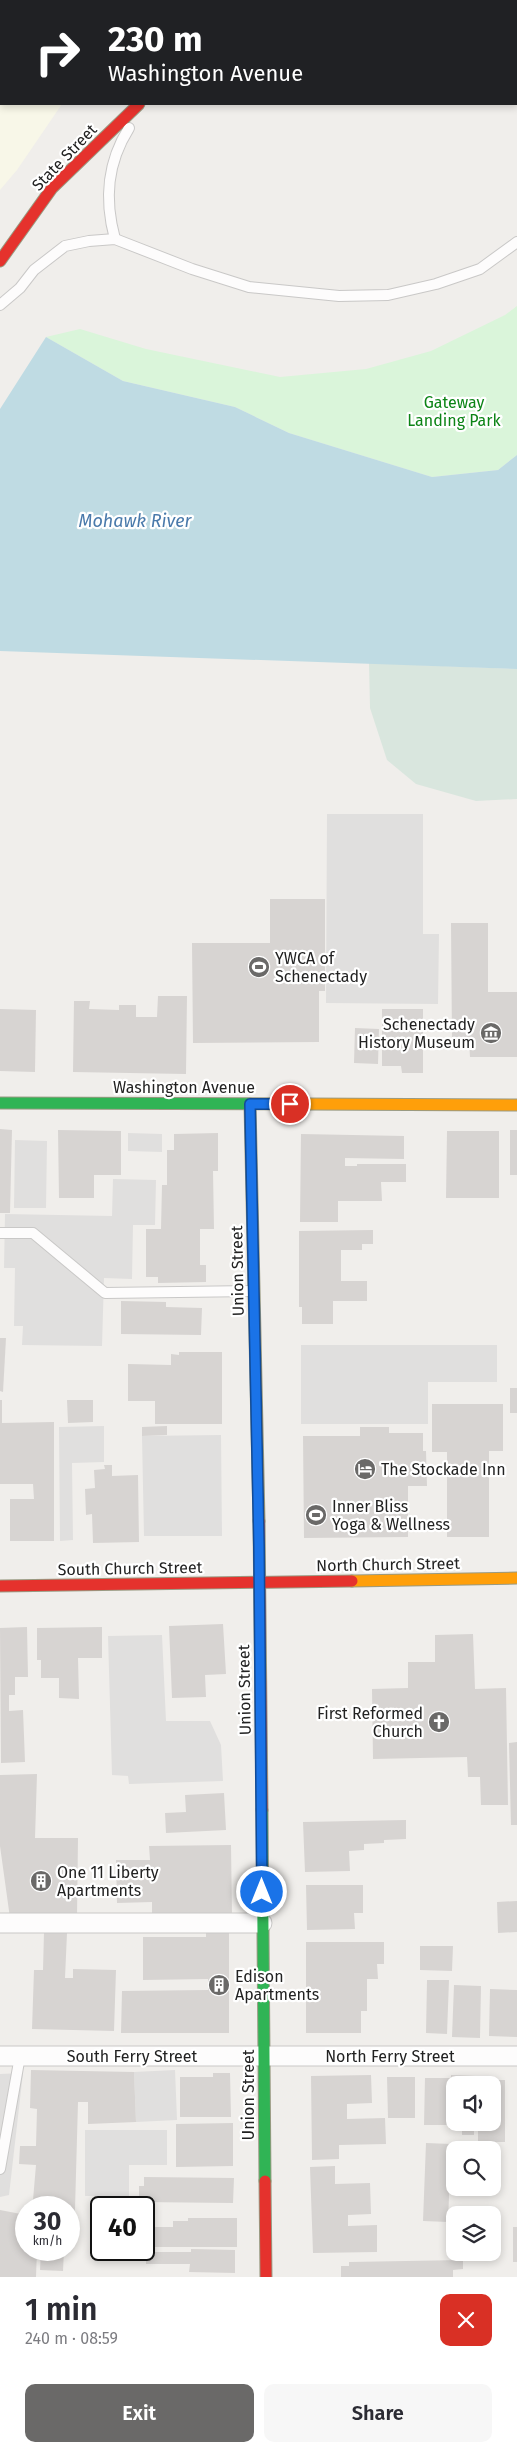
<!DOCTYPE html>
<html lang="en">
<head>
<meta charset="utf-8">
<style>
	:root { --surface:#fff; --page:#f7f7f7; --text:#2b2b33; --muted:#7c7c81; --accent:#6a6968 }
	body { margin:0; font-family:"Fira Sans",sans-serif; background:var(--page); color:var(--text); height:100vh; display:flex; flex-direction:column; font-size:19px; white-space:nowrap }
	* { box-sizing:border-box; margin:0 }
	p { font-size:16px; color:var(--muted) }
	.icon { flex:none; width:28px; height:28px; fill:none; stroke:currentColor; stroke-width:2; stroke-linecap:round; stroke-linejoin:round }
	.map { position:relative; height:2277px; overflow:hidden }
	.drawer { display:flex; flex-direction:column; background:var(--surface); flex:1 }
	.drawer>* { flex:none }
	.banner { position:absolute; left:0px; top:0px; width:518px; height:105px; box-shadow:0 2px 8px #0003; background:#202124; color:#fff; overflow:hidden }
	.tools { position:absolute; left:446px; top:2076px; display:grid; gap:10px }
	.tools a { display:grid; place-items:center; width:55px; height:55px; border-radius:10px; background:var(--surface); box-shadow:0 2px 8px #0003; font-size:25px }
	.speed { position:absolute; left:15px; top:2196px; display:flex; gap:10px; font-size:25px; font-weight:700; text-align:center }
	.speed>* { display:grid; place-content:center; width:65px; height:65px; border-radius:50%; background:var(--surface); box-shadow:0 2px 8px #0003; line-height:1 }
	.speed small { font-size:12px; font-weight:400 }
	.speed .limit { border:2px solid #111; border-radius:8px; background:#fff; color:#111 }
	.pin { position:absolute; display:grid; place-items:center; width:42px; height:42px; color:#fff; margin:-21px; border:2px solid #fff; border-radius:50%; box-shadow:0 1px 5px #0007 }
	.me { position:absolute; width:55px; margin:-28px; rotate:0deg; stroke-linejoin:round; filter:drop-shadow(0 0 4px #0008) }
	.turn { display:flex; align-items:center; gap:18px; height:105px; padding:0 25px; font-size:22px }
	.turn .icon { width:65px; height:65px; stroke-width:2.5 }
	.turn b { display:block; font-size:35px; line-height:42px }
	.round { display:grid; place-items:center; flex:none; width:52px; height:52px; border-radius:10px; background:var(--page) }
	.summary { display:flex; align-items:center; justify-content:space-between; height:85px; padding:0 25px }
	h1 { font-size:30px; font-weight:600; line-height:38px }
	.primary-button { display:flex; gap:10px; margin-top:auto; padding:10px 25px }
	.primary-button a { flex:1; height:58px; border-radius:10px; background:var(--accent); color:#fff; font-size:20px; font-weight:600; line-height:58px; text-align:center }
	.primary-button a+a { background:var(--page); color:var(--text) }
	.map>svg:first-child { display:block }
	.education { fill:#f8f7e8 }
	.wetland { fill:#d9e6de }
	.park { fill:#daf5da }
	.parking { fill:#e0dfde }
	.water { fill:#bfdbe3 }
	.building { fill:#d7d4d2 }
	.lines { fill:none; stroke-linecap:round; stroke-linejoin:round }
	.lane-casing { stroke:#c9c8c7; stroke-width:12 }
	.street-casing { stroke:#c9c8c7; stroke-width:21 }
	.fast-casing { stroke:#999a82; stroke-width:13 }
	.slow-casing { stroke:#999a82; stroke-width:13 }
	.jam-casing { stroke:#999a82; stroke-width:13 }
	.lane { stroke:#fdfcfc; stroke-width:10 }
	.street { stroke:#fdfcfc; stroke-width:19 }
	.fast { stroke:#30b455; stroke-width:11 }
	.slow { stroke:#ff9f0a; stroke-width:11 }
	.jam { stroke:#e5322d; stroke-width:11 }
	.route-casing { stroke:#114b97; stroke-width:12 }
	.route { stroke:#1a73e8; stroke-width:9 }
	.labels { text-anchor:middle; stroke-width:4.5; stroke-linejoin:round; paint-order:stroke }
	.street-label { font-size:16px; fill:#222; stroke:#fff }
	.park-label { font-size:16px; fill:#0c8416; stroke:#fff }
	.poi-label { font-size:16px; fill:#222; stroke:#fff; text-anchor:start }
	.water-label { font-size:18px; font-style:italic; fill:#4a7aab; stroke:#fff }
</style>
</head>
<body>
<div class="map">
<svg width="517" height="2277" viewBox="0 0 517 2277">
	<rect width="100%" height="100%" fill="#f0eeeb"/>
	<!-- education -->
	<path class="education" d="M0 0 41 1H1V104H62L17 170 0 190Z"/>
	<!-- wetland -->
	<path class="wetland" d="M369 663 517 669V799L476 801 416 784 387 760 370 708Z"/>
	<!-- park -->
	<path class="park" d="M517 306V455L498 470 432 477 289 433 235 407 123 381 46 337 80 329 146 349 280 377 366 369 431 351 505 315Z"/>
	<!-- parking -->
	<g class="parking">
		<path d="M327 814H423V934H439L438 1004 326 1003Z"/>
		<path d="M128 1133 162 1134V1152L128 1151Z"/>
		<path d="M15 1140 47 1141 46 1208H14Z"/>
		<path d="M113 1179 156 1180 155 1225H133L132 1279 104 1278 102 1346 22 1345 23 1326H14L15 1268H4L5 1214 112 1216Z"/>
		<path d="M301 1345H497V1382H428V1424H301Z"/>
		<path d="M104 1426V1462L72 1463 73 1540 60 1541 59 1427Z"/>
		<path d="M221 1435 222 1536H144L142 1436Z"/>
		<path d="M162 1635 166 1721H210L221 1745 223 1781 129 1784 128 1776 112 1775 108 1636Z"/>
		<path d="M175 2070 177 2120 136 2122 134 2072Z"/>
		<path d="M23 2073 9 2195 0 2197V2074Z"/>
		<path d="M85 2130H167V2165H129V2196H85Z"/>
	</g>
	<!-- water -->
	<path class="water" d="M46 337 123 381 235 407 289 433 432 477 498 470 517 455V669L0 651V409Z"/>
	<!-- building -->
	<g class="building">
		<path d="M270 899H325V991H319V1042L193 1043 192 943H270Z"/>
		<path d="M451 923H488V992H517V1057H470L469 1041H452Z"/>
		<path d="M158 996H187L186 1074 73 1072 74 1001H90L89 1009 119 1010V1005H136V1017H157Z"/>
		<path d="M0 1009 36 1010 35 1072 0 1071Z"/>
		<path d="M382 1009H423V1073H402L401 1066H382Z"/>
		<path d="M355 1028 379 1029 378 1064 354 1063Z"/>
		<path d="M0 1129 12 1130 10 1213H0Z"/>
		<path d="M58 1130 121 1131V1175H94V1198H59Z"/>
		<rect x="510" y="1130" width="7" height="45"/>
		<path d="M447 1131H499V1198H446Z"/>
		<path d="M218 1133V1171H213L214 1229H200V1265H206V1282L158 1283V1277H146V1229H161L162 1185H167V1150H174V1134Z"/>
		<path d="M301 1134 404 1136V1159L345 1158V1166H357V1164H406V1182H381L382 1201H338V1222H300Z"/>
		<path d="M373 1230V1244H362V1250H341V1281H367V1301H333V1324H302V1307H299V1231Z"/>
		<path d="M121 1301 166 1302V1307L202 1308 201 1335 121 1334Z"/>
		<path d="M0 1338H6L3 1392 0 1391Z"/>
		<path d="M179 1352H222V1424H155V1401H128V1364L171 1365V1354L179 1355Z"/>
		<rect x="510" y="1388" width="7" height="25"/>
		<path d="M0 1400H2V1423L54 1422V1541H10V1499H34L33 1484H0Z"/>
		<path d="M67 1400H93V1422L68 1423Z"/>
		<path d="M432 1404H503V1451H489V1537H447V1452H432Z"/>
		<path d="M167 1426V1435L142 1436V1427Z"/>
		<path d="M360 1427H389V1433H423V1451H426L427 1486H408V1537L304 1538 303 1436H360Z"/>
		<path d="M104 1465H112V1476L138 1475 139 1542 93 1543 92 1514 86 1515 85 1489 95 1488 94 1470 105 1469Z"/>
		<path d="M223 1624 226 1674 205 1675 206 1697 172 1698 169 1626Z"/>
		<path d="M27 1627 28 1677H15V1695H9V1711L23 1710 25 1762 1 1763 0 1628Z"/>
		<path d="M102 1627V1658H78L79 1699 59 1698V1678H41V1660H37V1628Z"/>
		<path d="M473 1634 475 1689 506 1688 508 1805H481L480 1777H468L467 1757 373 1759 372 1689 408 1688V1662H435V1635Z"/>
		<path d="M517 1742V1825H511L509 1743Z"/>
		<path d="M37 1774 35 1838H78L77 1916 10 1918 0 1846V1775Z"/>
		<path d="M224 1793 226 1830 166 1833 165 1813 186 1812 185 1795Z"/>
		<path d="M406 1820V1839L384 1840V1843L364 1844V1850L349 1851 350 1871 305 1872 303 1822Z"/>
		<path d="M231 1845 232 1916 152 1917V1902L117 1903 116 1860H150L149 1846Z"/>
		<path d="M306 1885H363V1913H354L355 1929 307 1930Z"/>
		<path d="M517 1901V1932L498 1933 497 1902Z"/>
		<path d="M206 1930H229V2033H121L122 1991 208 1990V1979L143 1980V1937H206Z"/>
		<path d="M44 1932 67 1933 65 1978H73V1969L116 1970 114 2031 32 2029 34 1970H43Z"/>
		<path d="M306 1942H384V1964H377L378 1979H367V2011H361V2033H306Z"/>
		<path d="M420 1946H453L452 1971 420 1970Z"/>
		<path d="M427 1980H449L447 2034 426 2033Z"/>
		<path d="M454 1985 481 1986 480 2038 452 2037Z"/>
		<path d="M490 1989 517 1990V2037L489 2036Z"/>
		<path d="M31 2070 134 2072 136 2122 88 2124V2102H78L74 2245 69 2244V2208H36V2200H33L36 2165 19 2164 20 2146H36L37 2109 30 2108Z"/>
		<path d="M213 2073H230L231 2117H180V2077H213Z"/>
		<path d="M371 2075 372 2103 347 2104V2119L385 2118 386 2144 339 2145V2159L312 2160 311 2076Z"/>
		<path d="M451 2075 476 2076 475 2085H455V2122H474V2135H462V2129H449V2125H424L425 2078H451Z"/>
		<path d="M387 2077H415V2118H388Z"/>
		<path d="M478 2080H505V2142H478V2122H492V2085H478Z"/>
		<path d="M233 2123V2166L176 2167V2124Z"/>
		<path d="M426 2143 451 2144 448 2222 423 2221Z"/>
		<path d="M335 2166V2184L370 2183 371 2214 348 2215V2226L377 2225V2252L313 2253 310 2167Z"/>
		<path d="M144 2177 234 2178 233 2203 139 2202V2186H144Z"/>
		<path d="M0 2210 26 2215V2250H37L36 2277H0Z"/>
		<path d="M188 2218H237V2247H144V2227H173V2221H188Z"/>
		<rect x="513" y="2227" width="4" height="35"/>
		<path d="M191 2249 235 2250V2273L189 2272 190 2264H146V2252H191Z"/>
		<path d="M41 2250H64L63 2271 40 2270Z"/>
		<path d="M463 2260V2269L453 2270V2277H341V2266H349V2262Z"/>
	</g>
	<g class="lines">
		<!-- lane casing -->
		<g class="lane-casing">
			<g id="lane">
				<path d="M229 1 232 0"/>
				<path d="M0 93H1"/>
				<path d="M115 239C104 199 107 163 129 128"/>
				<path d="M0 305 20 288 34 270 65 246 89 241 115 239 192 269 249 287 339 296 388 295 436 284 480 269 517 242"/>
				<path d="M0 1233H33L105 1293 253 1291"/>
				<path d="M0 2169 20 2056"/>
			</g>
		</g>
		<!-- street casing -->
		<g class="street-casing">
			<g id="street">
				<path d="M0 1923H262"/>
				<path d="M0 2056H517"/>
			</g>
		</g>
		<!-- fast casing -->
		<g class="fast-casing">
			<g id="fast">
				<path d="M254 1 255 0"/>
				<path d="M0 1103 306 1104"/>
				<path d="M262 1810 265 2181"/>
			</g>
		</g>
		<!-- slow casing -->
		<g class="slow-casing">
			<g id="slow">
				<path d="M250 1104 259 1521"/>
				<path d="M306 1104 517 1105"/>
				<path d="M352 1581 517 1578"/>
			</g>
		</g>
		<!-- jam casing -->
		<g class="jam-casing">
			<g id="jam">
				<path d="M0 261 52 188 139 104"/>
				<path d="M259 1521 262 1810"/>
				<path d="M0 1586 352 1581"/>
				<path d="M265 2181 266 2277"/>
			</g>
		</g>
		<!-- lane -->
		<use href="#lane" class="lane"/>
		<!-- street -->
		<use href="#street" class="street"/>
		<!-- fast -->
		<use href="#fast" class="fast"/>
		<!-- slow -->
		<use href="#slow" class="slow"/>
		<!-- jam -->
		<use href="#jam" class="jam"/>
	</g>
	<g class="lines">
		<!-- route casing -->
		<g class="route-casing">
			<path id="route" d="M262 1892 259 1546 250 1104H290"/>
		</g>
		<!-- route -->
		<use href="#route" class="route"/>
	</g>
	<!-- icons -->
	<defs>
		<g id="stadium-disc" transform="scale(1.125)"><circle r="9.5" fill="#6a6968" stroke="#fff"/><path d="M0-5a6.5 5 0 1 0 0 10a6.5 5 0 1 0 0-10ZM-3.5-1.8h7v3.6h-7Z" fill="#fff"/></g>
		<g id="museum-disc" transform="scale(1.125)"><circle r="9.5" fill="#6a6968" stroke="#fff"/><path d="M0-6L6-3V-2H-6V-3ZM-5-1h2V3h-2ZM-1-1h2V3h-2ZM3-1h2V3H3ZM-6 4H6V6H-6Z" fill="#fff"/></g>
		<g id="hotel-disc" transform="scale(1.125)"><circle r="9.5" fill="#6a6968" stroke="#fff"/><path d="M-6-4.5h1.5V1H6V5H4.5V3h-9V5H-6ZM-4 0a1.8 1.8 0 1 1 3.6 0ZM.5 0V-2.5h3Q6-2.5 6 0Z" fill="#fff"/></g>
		<g id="church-disc" transform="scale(1.125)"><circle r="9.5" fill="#6a6968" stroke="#fff"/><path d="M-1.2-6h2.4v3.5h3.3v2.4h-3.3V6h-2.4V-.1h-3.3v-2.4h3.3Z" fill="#fff"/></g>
		<g id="building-disc" transform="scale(1.125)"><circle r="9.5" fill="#6a6968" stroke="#fff"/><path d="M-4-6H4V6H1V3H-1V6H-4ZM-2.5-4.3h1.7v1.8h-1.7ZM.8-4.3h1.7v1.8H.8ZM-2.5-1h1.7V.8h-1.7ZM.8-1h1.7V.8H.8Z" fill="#fff"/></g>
	</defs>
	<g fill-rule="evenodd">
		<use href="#stadium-disc" x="259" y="967"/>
		<use href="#museum-disc" x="491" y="1033"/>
		<use href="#hotel-disc" x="365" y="1469"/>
		<use href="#stadium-disc" x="316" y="1515"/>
		<use href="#church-disc" x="439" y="1722"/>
		<use href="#building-disc" x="41" y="1881"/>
		<use href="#building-disc" x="219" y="1985"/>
	</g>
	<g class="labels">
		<!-- street labels -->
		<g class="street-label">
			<text transform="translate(64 157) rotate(-46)" y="6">State Street</text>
			<text x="184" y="1093">Washington Avenue</text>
			<text transform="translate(237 1271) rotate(-91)" y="6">Union Street</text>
			<text transform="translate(388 1564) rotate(-1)" y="6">North Church Street</text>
			<text transform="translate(130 1568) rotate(-1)" y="6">South Church Street</text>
			<text transform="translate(244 1690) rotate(-91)" y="6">Union Street</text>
			<text x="132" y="2062">South Ferry Street</text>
			<text x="390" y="2062">North Ferry Street</text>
			<text transform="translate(248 2095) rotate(-90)" y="6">Union Street</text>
		</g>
		<!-- park labels -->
		<g class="park-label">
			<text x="454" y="408">Gateway<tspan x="454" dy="18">Landing Park</tspan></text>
		</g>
		<!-- poi labels -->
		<g class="poi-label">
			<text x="275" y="964">YWCA of<tspan x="275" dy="18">Schenectady</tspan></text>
			<text x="475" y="1030" text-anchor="end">Schenectady<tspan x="475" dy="18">History Museum</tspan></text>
			<text x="381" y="1475">The Stockade Inn</text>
			<text x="332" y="1512">Inner Bliss<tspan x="332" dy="18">Yoga &amp; Wellness</tspan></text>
			<text x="423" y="1719" text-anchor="end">First Reformed<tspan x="423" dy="18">Church</tspan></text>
			<text x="57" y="1878">One 11 Liberty<tspan x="57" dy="18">Apartments</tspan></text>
			<text x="235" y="1982">Edison<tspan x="235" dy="18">Apartments</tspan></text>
		</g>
		<!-- water labels -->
		<g class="water-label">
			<text x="135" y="527">Mohawk River</text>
		</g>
	</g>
</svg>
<div class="tools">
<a><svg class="icon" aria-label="sound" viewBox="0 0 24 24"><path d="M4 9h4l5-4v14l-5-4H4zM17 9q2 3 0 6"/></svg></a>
<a><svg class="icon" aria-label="search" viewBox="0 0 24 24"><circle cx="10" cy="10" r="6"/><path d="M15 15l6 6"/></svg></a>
<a><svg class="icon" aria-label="layers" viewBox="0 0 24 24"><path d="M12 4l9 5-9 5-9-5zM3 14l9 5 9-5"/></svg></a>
</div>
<div class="speed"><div>30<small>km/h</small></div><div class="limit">40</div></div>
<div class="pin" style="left:290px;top:1104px;background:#d93025"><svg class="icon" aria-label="arrive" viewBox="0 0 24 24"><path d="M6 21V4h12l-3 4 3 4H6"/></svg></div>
<svg class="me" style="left:262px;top:1892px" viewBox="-20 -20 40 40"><circle r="17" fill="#1a73e8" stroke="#fff" stroke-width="3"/><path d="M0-11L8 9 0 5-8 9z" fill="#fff"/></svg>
<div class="banner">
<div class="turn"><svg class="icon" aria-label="right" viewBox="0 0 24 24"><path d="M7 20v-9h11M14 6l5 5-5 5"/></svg><div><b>230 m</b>Washington Avenue</div></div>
</div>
</div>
<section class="drawer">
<div class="summary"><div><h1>1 min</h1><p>240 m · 08:59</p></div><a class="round" style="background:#d93025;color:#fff"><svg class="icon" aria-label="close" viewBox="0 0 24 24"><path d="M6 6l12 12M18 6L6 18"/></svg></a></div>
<div class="primary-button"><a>Exit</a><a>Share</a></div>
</section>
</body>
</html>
